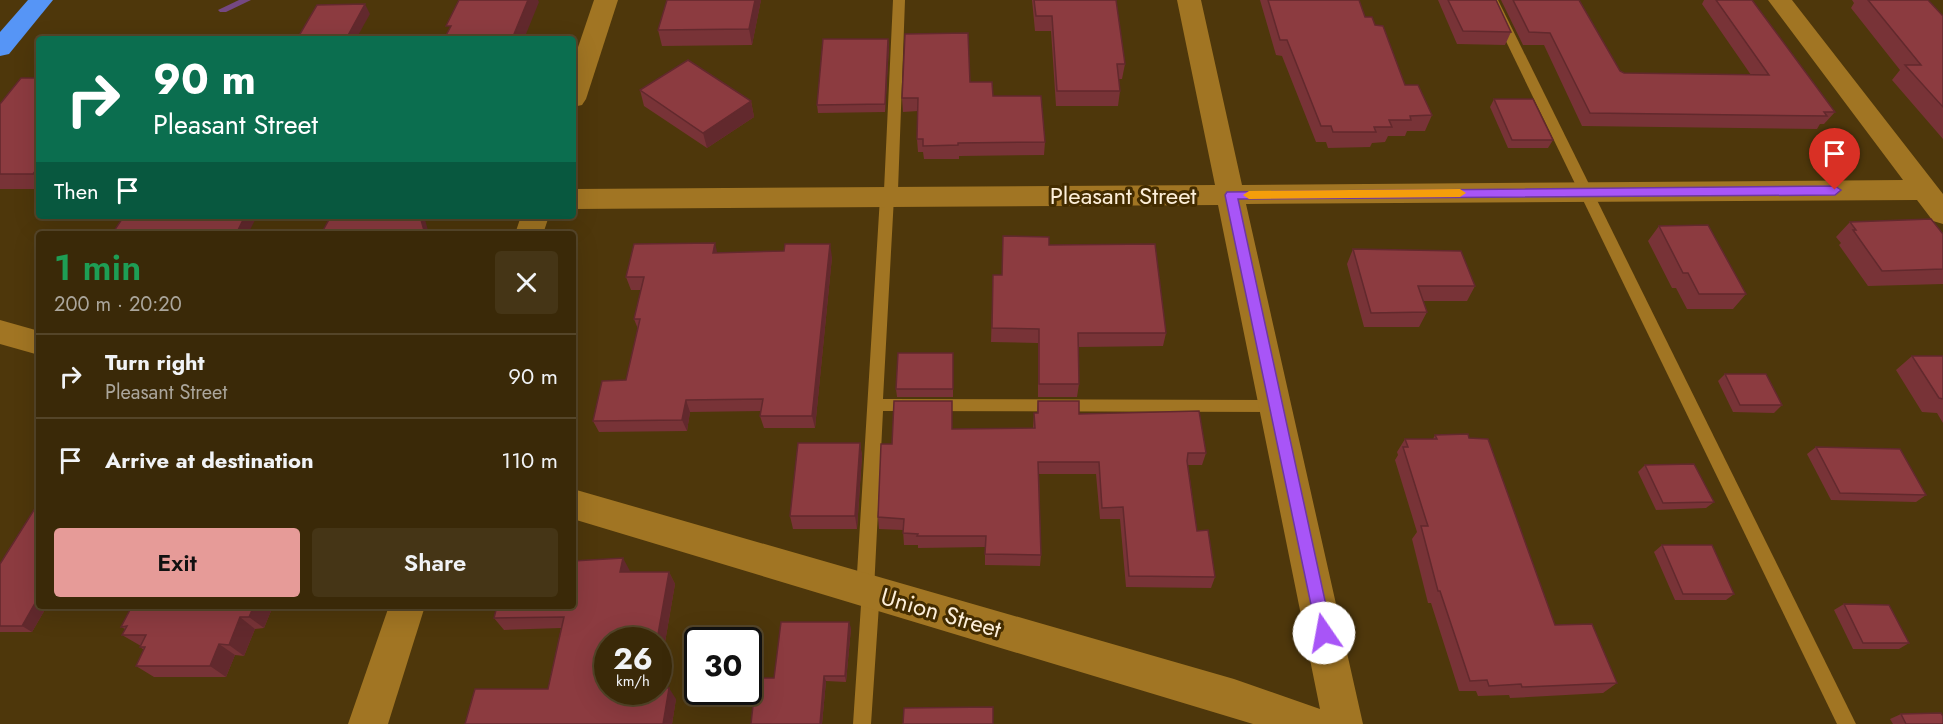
<!DOCTYPE html>
<html lang="en">
<head>
<meta charset="utf-8">
<style>
	:root { --surface:#3a2908; --page:#453516; --text:#f1f3f6; --muted:#aba69c; --line:#544529; --accent:#e69b98 }
	body { margin:0; font-family:Jost,sans-serif; background:var(--page); color:var(--text); height:100vh; display:flex; flex-direction:column; font-size:22px; white-space:nowrap }
	* { box-sizing:border-box; margin:0 }
	p { font-size:20px; color:var(--muted) }
	.icon { flex:none; width:33px; height:33px; fill:none; stroke:currentColor; stroke-width:2; stroke-linecap:round; stroke-linejoin:round }
	.map { position:relative; flex:1; overflow:hidden }
	.drawer { position:absolute; left:36px; top:231px; width:540px; height:378px; display:flex; flex-direction:column; background:var(--surface); border-radius:6px; box-shadow:0 6px 24px #0002,0 0 0 2px var(--line) }
	.drawer>* { flex:none }
	.top-card { position:absolute; left:36px; top:36px; width:540px; height:183px; border-radius:6px; box-shadow:0 6px 24px #0002,0 0 0 2px var(--line); background:#0b6e4f; color:#fff; overflow:hidden }
	.speed { position:absolute; left:594px; top:627px; display:flex; gap:12px; font-size:30px; font-weight:700; text-align:center }
	.speed>* { display:grid; place-content:center; width:78px; height:78px; border-radius:50%; background:var(--surface); box-shadow:0 6px 24px #0002,0 0 0 2px var(--line); line-height:1 }
	.speed small { font-size:15px; font-weight:400 }
	.speed .limit { border:3px solid #111; border-radius:9px; background:#fff; color:#111 }
	.pin { position:absolute; display:grid; place-items:center; width:51px; height:51px; color:#fff; margin:-62px -26px; border-radius:50% 50% 50% 0; rotate:-45deg; box-shadow:0 0 6px #0007 }
	.pin .icon { rotate:45deg }
	.me { position:absolute; width:66px; margin:-33px; rotate:348deg; stroke-linejoin:round; filter:drop-shadow(0 0 4px #0008) }
	.turn { display:flex; align-items:center; gap:21px; height:126px; padding:0 18px; font-size:27px }
	.turn .icon { width:78px; height:78px; stroke-width:2.5 }
	.turn b { display:block; font-size:42px; line-height:51px }
	.then { display:flex; align-items:center; height:57px; padding:0 18px; background:#0003; gap:12px; font-size:22px }
	.round { display:grid; place-items:center; flex:none; width:63px; height:63px; border-radius:6px; background:var(--page) }
	.head { display:flex; align-items:center; justify-content:space-between; height:102px; padding:0 18px }
	h1 { font-size:36px; font-weight:600; line-height:45px; color:#1e9e55 }
	.button { display:flex; gap:12px; margin-top:auto; padding:12px 18px }
	.button a { flex:1; height:69px; border-radius:6px; background:var(--accent); color:#111; font-size:24px; font-weight:600; line-height:69px; text-align:center }
	.button a+a { background:var(--page); color:var(--text) }
	ul { padding:0; list-style:none }
	li { display:flex; align-items:center; gap:18px; height:84px; padding:0 18px; border-top:2px solid var(--line) }
	li div { flex:1 }
	li b { display:block; font-size:22px }
	li em { font-style:normal }
	.map>svg:first-child { display:block }
	.lines { fill:none; stroke-linecap:round; stroke-linejoin:round }
	.stream { fill:#754882; fill-rule:evenodd }
	.lane { fill:#a17523; fill-rule:evenodd }
	.street { fill:#a17523; fill-rule:evenodd }
	.highway { fill:#5695f6; fill-rule:evenodd }
	.wall { fill:#783337 }
	.shaded-wall { fill:#62292d }
	.building { fill:#8c3b40; stroke:#62292d; stroke-width:1.5 }
	.route { fill:#a855f7; stroke:#6d37a1; stroke-width:1.5 }
	.slow { fill:#f59e0b }
	.labels { text-anchor:middle; stroke-width:6; stroke-linejoin:round; paint-order:stroke }
	.street-label { font-size:24px; fill:#fceed8; stroke:#432c00 }
</style>
</head>
<body>
<div class="map">
<svg width="1943" height="724" viewBox="0 0 1943 724">
	<rect width="100%" height="100%" fill="#4e370b"/>
	<g class="lines">
		<!-- stream -->
		<path class="stream" d="M239 0H251L226 12H220L218 10Z"/>
		<!-- lane -->
		<g class="lane">
			<path d="M893 0H905L898 190 894 197 883 399 1277 400 1282 402 1285 406 1282 410 1277 412 883 411 874 590 879 605 871 724H853L861 605 856 590 880 197 884 190Z"/>
			<path d="M1486 0H1498L1856 724H1837Z"/>
		</g>
		<!-- street -->
		<g class="street">
			<path d="M594 0H618L586 99 582 105 573 107V62Z"/>
			<path d="M1177 0H1201L1242 185 1903 180 1768 0H1792L1943 194V224L1933 221 1917 200 1246 204 1363 724H1253L573 519V489L1234 679 1320 709 1218 205 573 209V189L1215 185Z"/>
			<path d="M521 216H549L543 234H515Z"/>
			<path d="M0 320 39 331V355L0 344Z"/>
			<path d="M389 606H425L388 724H348Z"/>
		</g>
		<!-- highway -->
		<path class="highway" d="M28 0H53L9 54 0 56V32Z"/>
	</g>
	<!-- wall -->
	<g class="wall">
		<path d="M667 0H761L752 45 662 46 658 30Z"/>
		<path d="M1032 0H1116L1125 64 1122 79H1119L1120 91 1118 106H1056L1051 31H1035Z"/>
		<path d="M1260 0H1359L1365 17 1375 25 1405 85 1432 115 1425 131H1407L1405 136H1388L1385 142 1372 143 1370 147 1328 148 1326 142H1316L1282 56 1276 55Z"/>
		<path d="M1438 0H1496L1511 32 1505 45 1457 44Z"/>
		<path d="M1501 0H1579L1620 71 1624 73 1751 75 1702 4 1704 0H1752L1835 112 1824 124H1820L1817 129 1582 126 1544 45H1523Z"/>
		<path d="M1852 0H1928L1943 16V139L1892 80 1900 70 1851 8 1854 3Z"/>
		<path d="M888 39 889 47 885 112 818 113 817 105Z"/>
		<path d="M39 78V189H0V104Z"/>
		<path d="M970 82 993 96 1045 142 1044 155 959 156V159H924L923 152H918L917 139 918 111 903 112 902 98Z"/>
		<path d="M640 90 751 101 754 117 707 148 644 106Z"/>
		<path d="M1494 99 1553 140 1548 148H1508L1490 107Z"/>
		<path d="M1850 222 1943 234V284L1868 286 1839 245 1841 243 1836 237Z"/>
		<path d="M1659 226 1746 294 1733 309H1687L1676 288H1672L1648 241Z"/>
		<path d="M1049 245 1166 333 1163 346 1079 347V384L1077 397H1038V343L991 342 993 275H1002Z"/>
		<path d="M1353 249 1475 286 1467 301H1423L1427 312 1419 327H1364L1347 264Z"/>
		<path d="M717 253 832 257 815 428H764L760 416 761 411 690 412 687 431 599 432 593 421 626 380 638 329 634 319 641 290H631L626 277Z"/>
		<path d="M953 353V397H897L896 389Z"/>
		<path d="M1912 356H1943V423L1937 413 1922 412 1896 370Z"/>
		<path d="M1725 374 1782 405 1774 413 1733 412 1718 381Z"/>
		<path d="M1038 401 1206 453 1202 465H1188L1197 531 1215 577 1211 588 1126 587 1120 519H1100L1096 474H1039L1041 555 1040 566 985 565V547L918 548V545H904L903 530 879 529 878 517 892 444 953 429 1033 428 1034 413H1037Z"/>
		<path d="M1435 435 1469 438 1555 625 1617 683 1603 693 1510 698 1509 695 1478 696 1476 691H1459L1431 603H1428L1412 539 1417 532 1395 460 1398 455 1397 452 1405 439H1433Z"/>
		<path d="M860 443 862 456 857 529H793L790 516Z"/>
		<path d="M1816 447 1926 495 1916 502 1831 500 1807 454Z"/>
		<path d="M1645 465 1714 502 1706 508 1656 510 1638 472Z"/>
		<path d="M1662 545 1734 594 1726 600H1675L1654 552Z"/>
		<path d="M0 564 39 606H47L32 632H0Z"/>
		<path d="M630 571 629 572H669L675 584 658 683V640L608 692 676 699 672 724H465L548 689 561 628 504 630 494 618Z"/>
		<path d="M1844 604 1909 643 1899 649H1853L1834 610Z"/>
		<path d="M132 606H273L264 628 255 629 244 656 235 655 226 677H154L136 666 144 650 140 647 141 646 122 635 125 629 121 627Z"/>
		<path d="M851 628 846 682 826 681 822 724H751L774 678Z"/>
		<path d="M1901 714 1943 724H1893L1890 719Z"/>
	</g>
	<!-- shaded-wall -->
	<g class="shaded-wall">
		<path d="M528 0H538L539 2 524 39H512Z"/>
		<path d="M755 0H761L752 45 749 29Z"/>
		<path d="M365 4 370 14 356 39H346Z"/>
		<path d="M888 39 889 47 885 112V104Z"/>
		<path d="M751 101 754 117 707 148 703 133Z"/>
		<path d="M39 166V180L33 174Z"/>
		<path d="M245 216H257L248 234H236Z"/>
		<path d="M420 216H424L429 234H425Z"/>
		<path d="M715 243 718 256 713 253Z"/>
		<path d="M830 244 832 257 815 428 812 416Z"/>
		<path d="M686 400 690 412 687 431 682 420Z"/>
		<path d="M860 443 862 456 857 529 855 516Z"/>
		<path d="M623 558 630 571 627 584 620 572Z"/>
		<path d="M669 572 675 584 658 683V640H657Z"/>
		<path d="M39 596V606H47L32 632 22 626Z"/>
		<path d="M254 606H273L264 628 249 617Z"/>
		<path d="M240 617 255 629 244 656 229 645Z"/>
		<path d="M849 622 851 628 846 682 845 676Z"/>
		<path d="M219 644 235 655 226 677 210 666Z"/>
		<path d="M824 676 826 681 822 724H820Z"/>
		<path d="M669 688 676 699 672 724H663Z"/>
	</g>
	<!-- building -->
	<g class="building">
		<path d="M459 0H528L512 39H444L451 26H446Z"/>
		<path d="M667 0H755L749 29 658 30Z"/>
		<path d="M1034 0H1116L1125 64H1117L1120 91H1057L1052 16H1036Z"/>
		<path d="M1268 0H1359L1365 17H1372L1375 25 1383 26 1405 85H1418L1432 115 1410 116 1411 120H1389L1392 127H1374L1376 132H1333L1331 126H1321L1287 40H1280Z"/>
		<path d="M1448 0H1496L1511 32 1463 31Z"/>
		<path d="M1513 0H1579L1620 71 1624 73 1769 75 1716 0H1752L1835 112H1824L1827 116 1590 113 1550 33 1529 32Z"/>
		<path d="M1868 0H1928L1943 16V107L1905 65H1921Z"/>
		<path d="M365 4 346 39H297L317 5Z"/>
		<path d="M968 33 970 82H992L993 96H1041L1045 142 958 143V145L923 146V139H917L918 98H902L905 34Z"/>
		<path d="M823 39H888L885 104 817 105Z"/>
		<path d="M688 60 751 101 703 133 640 90Z"/>
		<path d="M21 78H39V166L33 174H0V104Z"/>
		<path d="M1494 99H1533L1553 140H1512Z"/>
		<path d="M124 216H245L236 234H112Z"/>
		<path d="M331 216H420L425 234H321Z"/>
		<path d="M1931 219 1943 234V269L1882 271 1853 230H1856L1850 222Z"/>
		<path d="M1708 225 1746 294H1699L1688 273H1683L1659 226Z"/>
		<path d="M1003 236 1049 237V245L1155 244 1166 333H1078L1079 384H1039V329L992 328 993 275H1002Z"/>
		<path d="M715 243 713 253 784 251 785 244H830L812 416H760L763 399 686 400 682 420 593 421 602 381 626 380 640 319H634L644 277H626L634 244Z"/>
		<path d="M1353 249 1461 251 1475 286H1418L1427 312 1371 313Z"/>
		<path d="M898 353H953V389H896Z"/>
		<path d="M1912 356H1943V399L1939 398Z"/>
		<path d="M1725 374H1766L1782 405H1740Z"/>
		<path d="M894 401H952V429L1035 428 1034 413H1038V401H1079V414L1199 411 1206 453H1188L1187 461 1197 531 1208 530 1215 577 1129 576 1123 507 1102 508 1099 462H1038L1041 555 985 554 986 536H917L918 534 903 533 904 519 878 517 881 444H892Z"/>
		<path d="M1468 434 1469 438 1488 439 1555 625 1592 624 1617 683 1522 687 1521 684 1489 686 1487 680 1470 681 1440 591H1438L1421 526H1428L1426 520 1403 447H1408L1405 439H1437L1435 435Z"/>
		<path d="M798 443H860L855 516H790Z"/>
		<path d="M1816 447 1900 449 1926 495 1840 493Z"/>
		<path d="M1694 464 1714 502 1663 503 1645 465Z"/>
		<path d="M39 502V596L22 626H0V564Z"/>
		<path d="M1662 545H1712L1734 594H1683Z"/>
		<path d="M623 558 620 572H669L657 640H608V692H658V688H669L663 724H465L475 689H548L564 617 494 618 497 606H573V561Z"/>
		<path d="M1844 604 1889 605 1909 643H1863Z"/>
		<path d="M132 606H254L249 617H240L229 645 219 644 210 666H136L145 647H140L146 635H122L127 626 121 627Z"/>
		<path d="M781 622H849L845 676H824L820 724H751L756 678H774Z"/>
		<path d="M993 707V724H903L904 708Z"/>
		<path d="M1941 713 1943 716V724H1906L1901 714Z"/>
	</g>
	<!-- route -->
	<path class="route" d="M1835 186 1841 190 1835 195 1238 199 1332 633 1330 638 1324 641 1318 638 1225 195 1227 192Z"/>
	<!-- slow -->
	<path class="slow" d="M1460 189 1466 193 1460 197 1249 199 1243 195 1249 191Z"/>
	<g class="labels">
		<!-- street labels -->
		<g class="street-label">
			<text x="1123" y="204">Pleasant Street</text>
			<text transform="translate(941 613) rotate(16)" y="8">Union Street</text>
		</g>
	</g>
</svg>
<div class="speed"><div>26<small>km/h</small></div><div class="limit">30</div></div>
<div class="pin" style="left:1835px;top:190px;background:#d93025"><svg class="icon" aria-label="arrive" viewBox="0 0 24 24"><path d="M6 21V4h12l-3 4 3 4H6"/></svg></div>
<svg class="me" style="left:1324px;top:633px" viewBox="-20 -20 40 40"><circle r="19" fill="#fff"/><path d="M0-13L10 11 0 6-10 11z" fill="#a855f7"/></svg>
<div class="top-card">
<div class="turn"><svg class="icon" aria-label="right" viewBox="0 0 24 24"><path d="M7 20v-9h11M14 6l5 5-5 5"/></svg><div><b>90 m</b>Pleasant Street</div></div>
<div class="then">Then<svg class="icon" aria-label="arrive" viewBox="0 0 24 24"><path d="M6 21V4h12l-3 4 3 4H6"/></svg></div>
</div>
<section class="drawer">
<div class="head"><div><h1>1 min</h1><p>200 m · 20:20</p></div><a class="round"><svg class="icon" aria-label="close" viewBox="0 0 24 24"><path d="M6 6l12 12M18 6L6 18"/></svg></a></div>
<ul>
<li><svg class="icon" aria-label="right" viewBox="0 0 24 24"><path d="M7 20v-9h11M14 6l5 5-5 5"/></svg><div><b>Turn right</b><p>Pleasant Street</p></div><em>90 m</em></li>
<li><svg class="icon" aria-label="arrive" viewBox="0 0 24 24"><path d="M6 21V4h12l-3 4 3 4H6"/></svg><div><b>Arrive at destination</b></div><em>110 m</em></li>
</ul>
<div class="button"><a>Exit</a><a>Share</a></div>
</section>
</div>
</body>
</html>
